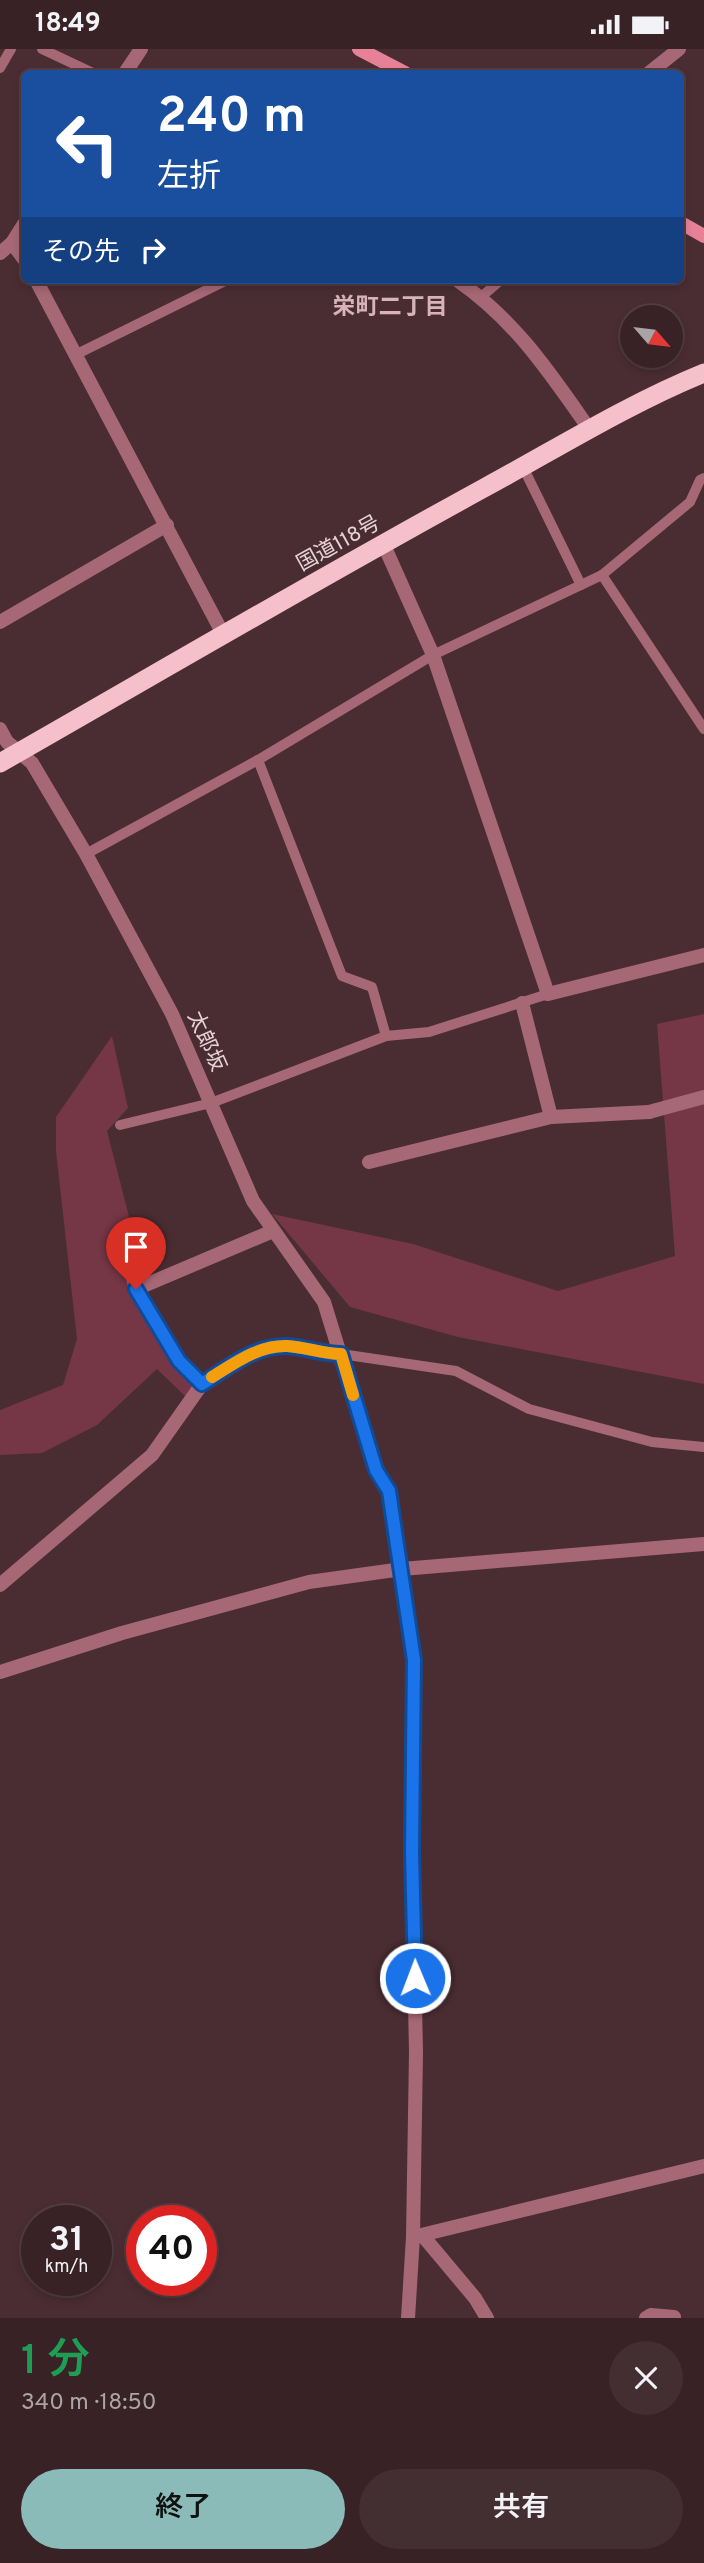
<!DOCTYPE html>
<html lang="ja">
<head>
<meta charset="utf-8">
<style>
	:root { --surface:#382226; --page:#432f32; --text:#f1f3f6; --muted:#aba4a7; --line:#523f43; --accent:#8bbbb9 }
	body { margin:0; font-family:Overpass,"Noto Sans JP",sans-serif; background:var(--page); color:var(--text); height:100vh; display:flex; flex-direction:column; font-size:26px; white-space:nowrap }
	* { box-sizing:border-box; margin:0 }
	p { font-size:23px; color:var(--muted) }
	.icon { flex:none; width:38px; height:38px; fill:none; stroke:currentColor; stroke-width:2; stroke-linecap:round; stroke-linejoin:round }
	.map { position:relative; height:2269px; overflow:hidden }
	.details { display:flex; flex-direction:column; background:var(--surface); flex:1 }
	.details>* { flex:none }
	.banner { position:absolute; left:21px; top:21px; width:663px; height:214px; border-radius:10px; box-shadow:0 4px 10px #0003,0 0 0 2px var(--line); background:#1a4fa0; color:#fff; overflow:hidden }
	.needle { width:46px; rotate:118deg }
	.fabs { position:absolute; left:620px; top:256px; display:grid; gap:14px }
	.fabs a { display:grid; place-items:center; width:63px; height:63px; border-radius:50%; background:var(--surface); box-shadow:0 4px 10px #0003,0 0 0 2px var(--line); font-size:35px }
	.speed { position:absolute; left:21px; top:2156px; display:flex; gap:14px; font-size:35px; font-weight:700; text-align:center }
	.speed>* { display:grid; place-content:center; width:91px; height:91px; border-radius:50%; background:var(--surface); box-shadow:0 4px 10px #0003,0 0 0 2px var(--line); line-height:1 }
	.speed small { font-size:18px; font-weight:400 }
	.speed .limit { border:10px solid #d22; background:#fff; color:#111 }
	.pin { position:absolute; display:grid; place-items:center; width:60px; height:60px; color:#fff; margin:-72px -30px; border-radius:50% 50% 50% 0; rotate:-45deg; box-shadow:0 0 7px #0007 }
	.pin .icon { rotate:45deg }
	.me { position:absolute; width:77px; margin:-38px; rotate:359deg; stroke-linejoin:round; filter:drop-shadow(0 0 5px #0008) }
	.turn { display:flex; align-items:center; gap:24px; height:147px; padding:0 21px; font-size:32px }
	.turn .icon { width:91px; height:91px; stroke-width:2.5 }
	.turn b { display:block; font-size:49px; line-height:60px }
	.then { display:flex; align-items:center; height:66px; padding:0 21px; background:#0003; gap:14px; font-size:26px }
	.round { display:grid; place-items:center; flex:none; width:74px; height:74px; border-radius:37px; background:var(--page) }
	.overview { display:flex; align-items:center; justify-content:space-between; height:119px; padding:0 21px }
	h1 { font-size:42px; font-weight:600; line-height:52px; color:#1e9e55 }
	.primary-button { display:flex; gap:14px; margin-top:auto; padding:14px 21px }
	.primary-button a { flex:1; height:80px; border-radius:42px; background:var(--accent); color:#111; font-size:28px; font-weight:600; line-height:80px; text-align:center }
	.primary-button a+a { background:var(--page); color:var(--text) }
	.status { display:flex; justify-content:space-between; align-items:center; height:49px; padding:0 35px; background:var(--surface); direction:ltr }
	.status svg { height:19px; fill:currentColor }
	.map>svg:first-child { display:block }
	.green { fill:#753646 }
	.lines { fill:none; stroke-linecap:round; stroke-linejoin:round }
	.service { stroke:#a76875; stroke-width:10 }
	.pedestrian { stroke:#a76875; stroke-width:14 }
	.minor { stroke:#a76875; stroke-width:14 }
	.tertiary { stroke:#a76875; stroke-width:14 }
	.secondary { stroke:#e68198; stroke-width:14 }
	.trunk { stroke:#f6c0ca; stroke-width:19 }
	.route-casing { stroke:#114b97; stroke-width:18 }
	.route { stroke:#1a73e8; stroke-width:12 }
	.slow { stroke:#f59e0b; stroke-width:12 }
	.labels { text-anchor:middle; stroke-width:7; stroke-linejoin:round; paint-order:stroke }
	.street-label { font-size:21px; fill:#e8d4d7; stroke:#4a2d33 }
	.neighbourhood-label { font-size:23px; font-weight:bold; fill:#d9b3b9; stroke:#4a2d33 }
</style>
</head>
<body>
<div class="status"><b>18:49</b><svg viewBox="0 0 49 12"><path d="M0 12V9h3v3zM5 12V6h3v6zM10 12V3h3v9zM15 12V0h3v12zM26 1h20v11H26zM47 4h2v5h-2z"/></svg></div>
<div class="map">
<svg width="704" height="2269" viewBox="0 0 704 2269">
	<rect width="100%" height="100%" fill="#4a2d33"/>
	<!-- green -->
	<g class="green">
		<path d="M704 965V1335L458 1288 350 1258 272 1165 413 1195 558 1242 675 1207 657 975Z"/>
		<path d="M112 987 128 1059 107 1082 161 1292 199 1335 187 1349 157 1320 97 1376 42 1404 0 1406V1361L63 1336 77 1290 56 1102V1068Z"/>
	</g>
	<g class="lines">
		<!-- service -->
		<g class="service">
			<path d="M42 0 93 24"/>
			<path d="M0 19 11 0"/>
			<path d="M481 248 501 231"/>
			<path d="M77 305 227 231"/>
			<path d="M523 418 581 536"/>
			<path d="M602 526 704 680"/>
			<path d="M258 711 342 927 372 938 386 987"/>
			<path d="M86 805 258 711 433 606 602 526 690 453 700 431 704 429"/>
			<path d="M120 1076 211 1054 386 987 429 983 548 945"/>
			<path d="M341 1305 456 1322 529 1360 652 1393 704 1398"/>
		</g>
		<!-- pedestrian -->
		<path class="pedestrian" d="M649 1063 704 1048"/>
		<!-- minor -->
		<g class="minor">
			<path d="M125 24 141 0"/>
			<path d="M12 194 24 210"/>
			<path d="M0 204 12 194 24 175"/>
			<path d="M36 231 223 585"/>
			<path d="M457 231C516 272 550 324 590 381"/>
			<path d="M383 494 433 606 548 945 704 906"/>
			<path d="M0 573 167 476"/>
			<path d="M0 680 7 693 19 703"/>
			<path d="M522 954 551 1068"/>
			<path d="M369 1113 551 1068 649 1063"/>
			<path d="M126 1203 136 1240 179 1312 202 1335"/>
			<path d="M136 1240 273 1182"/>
			<path d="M0 1536 152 1406 202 1335 260 1301 287 1297 324 1305H341"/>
			<path d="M423 2187 475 2249 487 2269"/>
			<path d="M413 2188 704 2117"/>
			<path d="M646 2269 651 2266 674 2268"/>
		</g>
		<!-- tertiary -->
		<g class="tertiary">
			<path d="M649 24 679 0"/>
			<path d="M19 703 32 714 86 805 172 965 253 1152 324 1253 376 1421 389 1442 414 1611 412 1803 416 2004 413 2188 408 2269"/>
			<path d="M0 1623 122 1584 309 1533 402 1520 704 1495"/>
		</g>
		<!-- secondary -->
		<g class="secondary">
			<path d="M359 0 405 24"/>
			<path d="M681 174 704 187"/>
		</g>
		<!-- trunk -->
		<path class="trunk" d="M0 714C161 622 321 528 484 439 556 400 628 355 704 324"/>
	</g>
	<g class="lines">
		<!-- route casing -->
		<g class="route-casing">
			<path id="route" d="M136 1240 179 1312 202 1335C227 1319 255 1296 287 1297 305 1298 322 1305 341 1305L376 1421 389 1442 414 1611 412 1803 415 1929"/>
		</g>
		<!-- route -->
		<use href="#route" class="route"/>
		<!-- slow -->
		<path class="slow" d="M212 1328C235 1314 259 1296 287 1297 306 1298 322 1305 341 1305L353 1346"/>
	</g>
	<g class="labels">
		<!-- street labels -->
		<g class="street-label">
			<text transform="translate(338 494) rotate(-29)" y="7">国道118号</text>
			<text transform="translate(207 992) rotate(66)" y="7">太郎坂</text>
		</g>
		<!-- neighbourhood labels -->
		<g class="neighbourhood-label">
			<text x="390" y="265">栄町二丁目</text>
		</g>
	</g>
</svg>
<div class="fabs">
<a><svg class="needle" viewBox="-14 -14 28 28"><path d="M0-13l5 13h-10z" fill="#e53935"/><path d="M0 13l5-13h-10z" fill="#aba4a7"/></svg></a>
</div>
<div class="speed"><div>31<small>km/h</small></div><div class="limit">40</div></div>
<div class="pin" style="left:136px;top:1240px;background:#d93025"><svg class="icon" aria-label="arrive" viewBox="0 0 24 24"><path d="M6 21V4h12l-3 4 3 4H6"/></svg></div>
<svg class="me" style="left:415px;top:1929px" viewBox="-20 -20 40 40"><circle r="17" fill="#1a73e8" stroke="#fff" stroke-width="3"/><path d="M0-11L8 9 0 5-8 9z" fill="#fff"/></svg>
<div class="banner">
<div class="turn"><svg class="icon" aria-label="left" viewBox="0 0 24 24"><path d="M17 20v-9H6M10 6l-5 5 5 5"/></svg><div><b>240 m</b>左折</div></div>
<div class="then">その先<svg class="icon" aria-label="right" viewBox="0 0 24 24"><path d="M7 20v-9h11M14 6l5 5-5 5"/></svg></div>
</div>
</div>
<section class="details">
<div class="overview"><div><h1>1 分</h1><p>340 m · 18:50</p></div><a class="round"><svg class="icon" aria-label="close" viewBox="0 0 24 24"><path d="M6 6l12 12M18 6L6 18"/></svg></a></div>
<div class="primary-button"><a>終了</a><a>共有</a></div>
</section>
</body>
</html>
